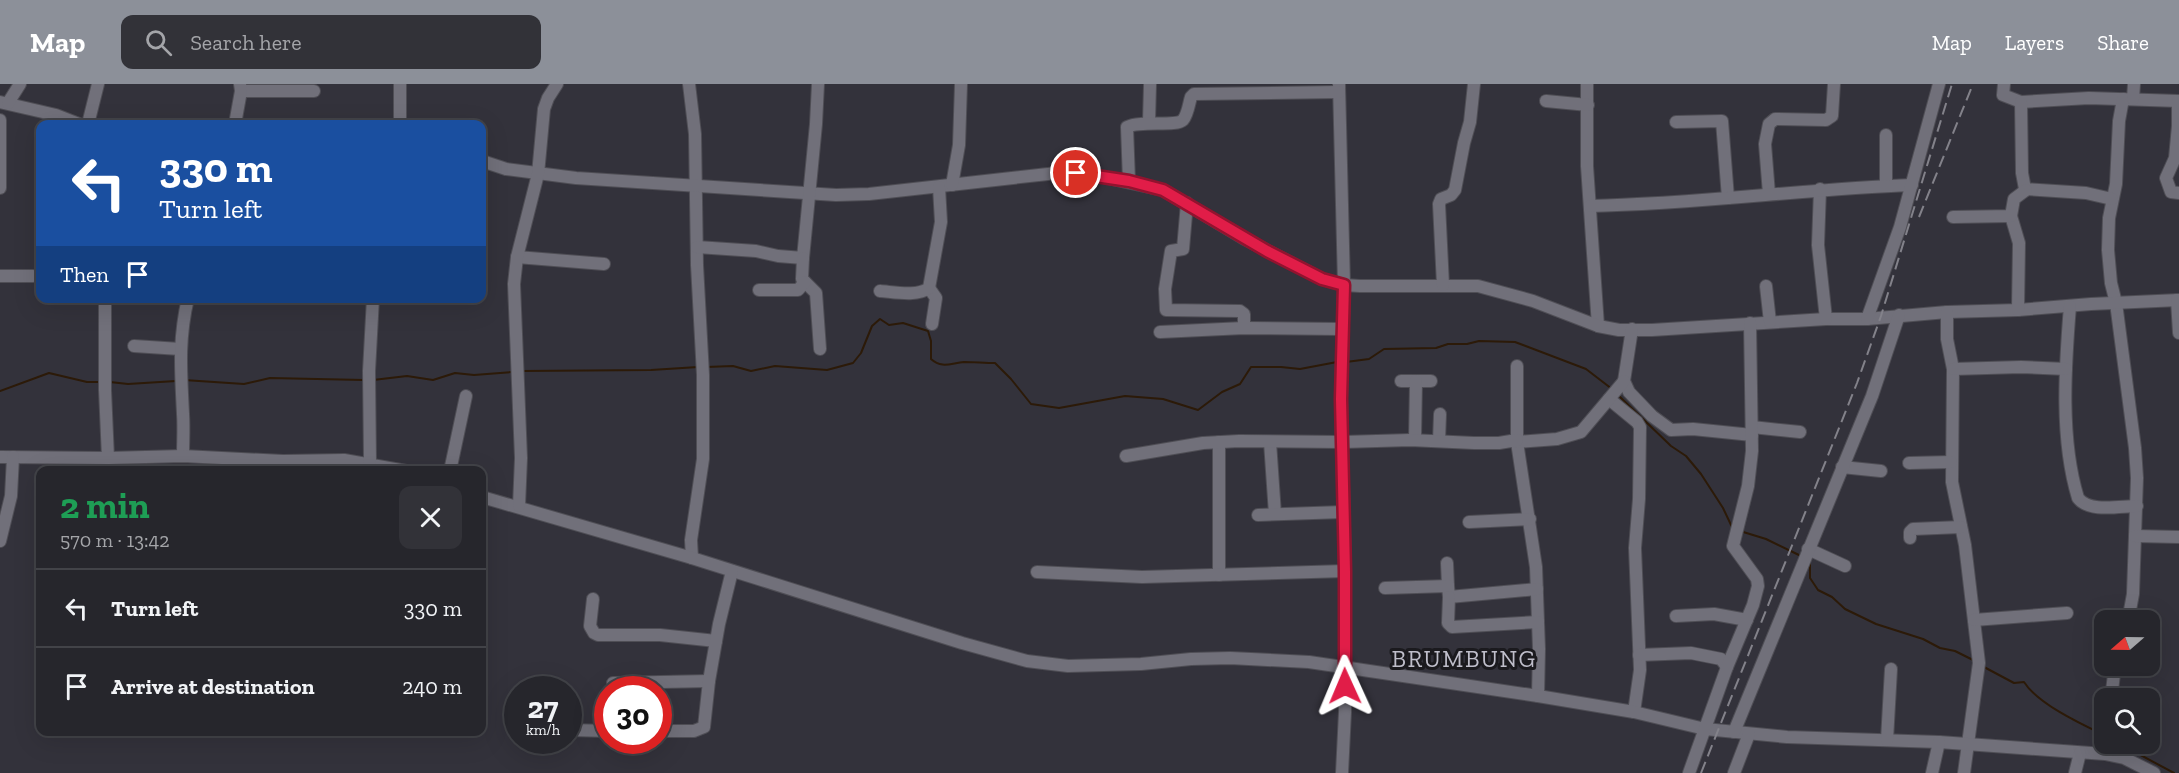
<!DOCTYPE html>
<html lang="en">
<head>
<meta charset="utf-8">
<style>
	:root { --surface:#26262c; --page:#323238; --text:#f1f3f6; --muted:#a4a5a9; --line:#424348; --accent:#8c9099 }
	body { margin:0; font-family:"Zilla Slab",serif; background:var(--page); color:var(--text); height:100vh; display:flex; flex-direction:column; font-size:22px; white-space:nowrap }
	* { box-sizing:border-box; margin:0 }
	p { font-size:20px; color:var(--muted) }
	.icon { flex:none; width:33px; height:33px; fill:none; stroke:currentColor; stroke-width:2; stroke-linecap:round; stroke-linejoin:round }
	.map { position:relative; flex:1; overflow:hidden }
	.side { position:absolute; left:36px; top:382px; width:450px; height:270px; display:flex; flex-direction:column; background:var(--surface); border-radius:12px; box-shadow:0 6px 24px #0002,0 0 0 2px var(--line) }
	.side>* { flex:none }
	.hud { position:absolute; left:36px; top:36px; width:450px; height:183px; border-radius:12px; box-shadow:0 6px 24px #0002,0 0 0 2px var(--line); background:#1a4fa0; color:#fff; overflow:hidden }
	.needle { width:39px; rotate:250deg }
	.tools { position:absolute; left:2094px; top:526px; display:grid; gap:12px }
	.tools a { display:grid; place-items:center; width:66px; height:66px; border-radius:12px; background:var(--surface); box-shadow:0 6px 24px #0002,0 0 0 2px var(--line); font-size:30px }
	.speed { position:absolute; left:504px; top:592px; display:flex; gap:12px; font-size:30px; font-weight:700; text-align:center }
	.speed>* { display:grid; place-content:center; width:78px; height:78px; border-radius:50%; background:var(--surface); box-shadow:0 6px 24px #0002,0 0 0 2px var(--line); line-height:1 }
	.speed small { font-size:15px; font-weight:400 }
	.speed .limit { border:9px solid #d22; background:#fff; color:#111 }
	.pin { position:absolute; display:grid; place-items:center; width:51px; height:51px; color:#fff; margin:-26px; border:3px solid #fff; border-radius:50%; box-shadow:0 2px 6px #0007 }
	.me { position:absolute; width:66px; margin:-33px; rotate:359deg; stroke-linejoin:round; filter:drop-shadow(0 0 4px #0008) }
	.turn { display:flex; align-items:center; gap:21px; height:126px; padding:0 24px; font-size:27px }
	.turn .icon { width:78px; height:78px; stroke-width:2.5 }
	.turn b { display:block; font-size:42px; line-height:51px }
	.then { display:flex; align-items:center; height:57px; padding:0 24px; background:#0003; gap:12px; font-size:22px }
	.round { display:grid; place-items:center; flex:none; width:63px; height:63px; border-radius:12px; background:var(--page) }
	.summary { display:flex; align-items:center; justify-content:space-between; height:102px; padding:0 24px }
	h1 { font-size:36px; font-weight:700; line-height:45px; color:#1e9e55 }
	ul { padding:0; list-style:none }
	li { display:flex; align-items:center; gap:18px; height:78px; padding:0 24px; border-top:2px solid var(--line) }
	li div { flex:1 }
	li b { display:block; font-size:22px }
	li em { font-style:normal }
	header { display:flex; align-items:center; gap:36px; box-sizing:border-box; height:84px; padding:0 30px; background:var(--accent); color:#fff }
	header strong { font-size:28px }
	nav { display:flex; gap:33px; margin-inline-start:auto; font-size:21px }
	.search { width:420px; height:54px; background:var(--page); display:flex; align-items:center; gap:15px; box-sizing:border-box; padding:0 21px; border-radius:12px; color:var(--muted); font-size:22px }
	.map>svg:first-child { display:block }
	.lines { fill:none; stroke-linecap:round; stroke-linejoin:round }
	.stream { stroke:#2c1a08; stroke-width:2 }
	.minor-casing { stroke:#4f4e55; stroke-width:14 }
	.minor { stroke:#71707a; stroke-width:12 }
	.rail { stroke:#83828a; stroke-width:2; stroke-dasharray:12 6; stroke-linecap:butt }
	.route-casing { stroke:#92132f; stroke-width:15 }
	.route { stroke:#e11d48; stroke-width:10 }
	.labels { text-anchor:middle; stroke-width:6; stroke-linejoin:round; paint-order:stroke }
	.quarter-label { font-size:24px; letter-spacing:1.5px; fill:#bfbeca; stroke:#1b1a1e }
</style>
</head>
<body>
<header>
<strong>Map</strong>
<div class="search"><svg class="icon" aria-label="search" viewBox="0 0 24 24"><circle cx="10" cy="10" r="6"/><path d="M15 15l6 6"/></svg>Search here</div>
<nav><a>Map</a><a>Layers</a><a>Share</a></nav>
</header>
<div class="map">
<svg width="2179" height="689" viewBox="0 0 2179 689">
	<rect width="100%" height="100%" fill="#33323b"/>
	<g class="lines">
		<!-- stream -->
		<g class="stream">
			<path d="M1346 278 1369 275 1384 265 1436 264 1448 260H1467L1479 257 1515 258 1586 285 1612 305"/>
			<path d="M706 283 733 282 751 287 775 282 827 286 853 279 861 269 872 242 880 235 889 241 903 239 928 247 931 257V275C942 285 951 279 964 278 974 278 985 279 995 279L1011 295 1031 320 1059 324 1125 312 1163 315 1198 326 1222 308 1240 300 1251 283H1281L1300 285 1337 278"/>
			<path d="M521 287 651 286 698 283"/>
			<path d="M184 296 244 300 270 294 364 296"/>
			<path d="M373 296 407 292 433 296 455 289 474 291 512 288"/>
			<path d="M110 298 128 300 176 297"/>
			<path d="M0 307 49 289 87 298H101"/>
			<path d="M1618 311 1671 362 1686 372 1701 390 1723 424 1732 443"/>
			<path d="M1740 447 1766 455 1801 472"/>
			<path d="M1810 478V494L1818 506 1832 513 1845 525 1876 540 1923 555 1940 564 1955 567 1975 577"/>
			<path d="M1984 583 2014 599 2024 598C2038 620 2081 640 2104 651"/>
			<path d="M2120 660 2174 689"/>
		</g>
		<!-- minor casing -->
		<g class="minor-casing">
			<g id="minor">
				<path d="M689 0 695 50 697 181 703 291V375L691 456 692 474"/>
				<path d="M1339 0 1344 201 1341 315 1345 487V628L1342 689"/>
				<path d="M1587 0V82L1598 242"/>
				<path d="M2004 0 2003 11 2021 18 2089 14 2179 17"/>
				<path d="M241 7H314"/>
				<path d="M2123 15 2119 37 2116 100 2109 134 2108 166 2111 199 2116 219 2135 364 2137 394 2133 510 2128 537"/>
				<path d="M2133 15 2134 0"/>
				<path d="M1546 17 1588 21"/>
				<path d="M2178 17V42L2175 74 2166 94 2171 108 2179 109"/>
				<path d="M0 18 56 31 79 40"/>
				<path d="M2021 18 2022 89 2025 105 2086 109 2112 115"/>
				<path d="M8 19 20 0"/>
				<path d="M0 36V104"/>
				<path d="M1149 38 1150 0"/>
				<path d="M1676 38 1722 37 1728 114"/>
				<path d="M88 40 98 0"/>
				<path d="M235 40 241 7 240 0"/>
				<path d="M400 40V0"/>
				<path d="M482 77 506 85 576 94 836 111 869 110 1057 89 1094 91 1163 106 1243 154 1322 195 1344 201 1360 202H1478L1533 217 1598 242 1619 246H1652L1826 235H1867L1947 228 2018 226 2091 220 2179 216"/>
				<path d="M1129 97 1127 43C1141 36 1176 43 1183 36 1188 30 1189 19 1191 13L1194 10 1339 8"/>
				<path d="M952 101 959 61 961 0"/>
				<path d="M1886 102V51"/>
				<path d="M1820 105 1818 161 1826 235"/>
				<path d="M1769 110 1765 60 1769 40 1775 35 1826 36 1832 32 1834 0"/>
				<path d="M1187 119 1183 165 1171 167 1165 205 1166 226 1240 227 1244 230V244"/>
				<path d="M1590 122C1698 120 1805 105 1912 101"/>
				<path d="M2011 132 2019 159 2018 226"/>
				<path d="M1953 133 2011 132 2014 115 2026 106"/>
				<path d="M697 163 756 167 778 172 803 174 816 40 818 0"/>
				<path d="M517 173 604 180"/>
				<path d="M803 174 802 195 816 209 820 265"/>
				<path d="M0 192H33"/>
				<path d="M1443 201 1439 120 1441 115 1451 111 1455 106 1464 59 1470 38 1474 0"/>
				<path d="M1766 202 1770 238"/>
				<path d="M929 204 936 214 932 240"/>
				<path d="M759 206H798L805 198"/>
				<path d="M880 207C894 208 917 213 929 204L941 138 939 103"/>
				<path d="M105 214V306L108 374"/>
				<path d="M2177 216 2179 249"/>
				<path d="M2070 222C2065 283 2060 355 2078 414 2089 429 2120 422 2137 422"/>
				<path d="M1947 228V255L1953 285 1952 398 1965 461 1979 579 1964 689"/>
				<path d="M1867 235 1900 143 1939 0"/>
				<path d="M1632 245 1624 297 1629 308 1652 332 1671 346 1693 345 1752 351"/>
				<path d="M1160 248 1244 244 1342 245"/>
				<path d="M134 262 180 265"/>
				<path d="M1517 282V358L1536 483 1539 565 1538 612"/>
				<path d="M1953 285 2021 283 2066 285"/>
				<path d="M1401 297H1431"/>
				<path d="M1609 315 1637 338 1640 343 1639 415 1635 464 1640 586 1634 628"/>
				<path d="M1752 343 1800 348"/>
				<path d="M1415 356 1416 297"/>
				<path d="M1439 357 1440 330"/>
				<path d="M1219 358V491"/>
				<path d="M1270 358 1275 430"/>
				<path d="M1517 358 1557 355 1581 348 1624 297"/>
				<path d="M183 372C183 358 184 344 183 330 181 288 178 257 188 214"/>
				<path d="M1126 372 1203 359 1239 357 1343 358 1410 356 1474 359H1499L1517 356"/>
				<path d="M0 373 108 374 183 372 283 377 344 376 406 387"/>
				<path d="M370 379 369 287 373 214"/>
				<path d="M1909 379 1951 378"/>
				<path d="M1842 383 1881 387"/>
				<path d="M450 387 466 312"/>
				<path d="M482 413 692 474 962 559 1027 577 1068 582 1141 580 1191 575 1230 574 1309 578 1538 612 1634 628 1705 645 1787 653 1939 658 2105 670 2124 674 2154 689"/>
				<path d="M519 422 521 374 514 200 517 173 538 90 544 25 548 14 557 0"/>
				<path d="M1258 431 1343 428"/>
				<path d="M1469 438 1530 435"/>
				<path d="M2135 452 2179 453"/>
				<path d="M1910 454V448L1913 445 1961 443"/>
				<path d="M0 457 11 412 13 373"/>
				<path d="M1808 465 1845 482"/>
				<path d="M1447 479 1448 502"/>
				<path d="M1037 488 1142 493 1345 487"/>
				<path d="M1385 504 1448 502 1449 513 1537 505"/>
				<path d="M1449 513 1448 539 1452 543 1538 538"/>
				<path d="M593 515 590 542 594 549 598 551H660L716 557"/>
				<path d="M1676 532 1714 530 1747 536"/>
				<path d="M1974 536 2067 529"/>
				<path d="M1639 571 1691 569 1721 575 1727 583"/>
				<path d="M613 599 709 597"/>
				<path d="M2111 615 2115 582"/>
				<path d="M571 646 608 647"/>
				<path d="M658 647H694L704 643 709 597 719 540 732 487"/>
				<path d="M1734 648 1872 312 1899 231"/>
				<path d="M1887 656 1891 585"/>
				<path d="M1689 689 1727 583 1753 521 1758 502 1757 495 1733 462 1748 402 1752 367 1750 239"/>
				<path d="M1734 689 1749 650"/>
				<path d="M1932 689 1939 658"/>
				<path d="M2075 689 2080 669"/>
			</g>
		</g>
		<!-- minor -->
		<use href="#minor" class="minor"/>
		<!-- rail -->
		<g class="rail">
			<path d="M1919 133 1973 0"/>
			<path d="M1701 689 1857 299 1881 232 1952 0"/>
		</g>
	</g>
	<g class="lines">
		<!-- route casing -->
		<g class="route-casing">
			<path id="route" d="M1076 89 1129 97 1163 106 1267 167 1322 195 1344 201 1341 315 1345 487V602"/>
		</g>
		<!-- route -->
		<use href="#route" class="route"/>
	</g>
	<g class="labels">
		<!-- quarter labels -->
		<g class="quarter-label">
			<text x="1464" y="583">BRUMBUNG</text>
		</g>
	</g>
</svg>
<div class="tools">
<a><svg class="needle" viewBox="-14 -14 28 28"><path d="M0-13l5 13h-10z" fill="#e53935"/><path d="M0 13l5-13h-10z" fill="#a4a5a9"/></svg></a>
<a><svg class="icon" aria-label="search" viewBox="0 0 24 24"><circle cx="10" cy="10" r="6"/><path d="M15 15l6 6"/></svg></a>
</div>
<div class="speed"><div>27<small>km/h</small></div><div class="limit">30</div></div>
<div class="pin" style="left:1076px;top:89px;background:#d93025"><svg class="icon" aria-label="arrive" viewBox="0 0 24 24"><path d="M6 21V4h12l-3 4 3 4H6"/></svg></div>
<svg class="me" style="left:1345px;top:602px" viewBox="-20 -20 40 40"><path d="M0-17L14 15 0 8-14 15z" fill="#e11d48" stroke="#fff" stroke-width="4"/></svg>
<div class="hud">
<div class="turn"><svg class="icon" aria-label="left" viewBox="0 0 24 24"><path d="M17 20v-9H6M10 6l-5 5 5 5"/></svg><div><b>330 m</b>Turn left</div></div>
<div class="then">Then<svg class="icon" aria-label="arrive" viewBox="0 0 24 24"><path d="M6 21V4h12l-3 4 3 4H6"/></svg></div>
</div>
<section class="side">
<div class="summary"><div><h1>2 min</h1><p>570 m · 13:42</p></div><a class="round"><svg class="icon" aria-label="close" viewBox="0 0 24 24"><path d="M6 6l12 12M18 6L6 18"/></svg></a></div>
<ul>
<li><svg class="icon" aria-label="left" viewBox="0 0 24 24"><path d="M17 20v-9H6M10 6l-5 5 5 5"/></svg><div><b>Turn left</b></div><em>330 m</em></li>
<li><svg class="icon" aria-label="arrive" viewBox="0 0 24 24"><path d="M6 21V4h12l-3 4 3 4H6"/></svg><div><b>Arrive at destination</b></div><em>240 m</em></li>
</ul>
</section>
</div>
</body>
</html>
